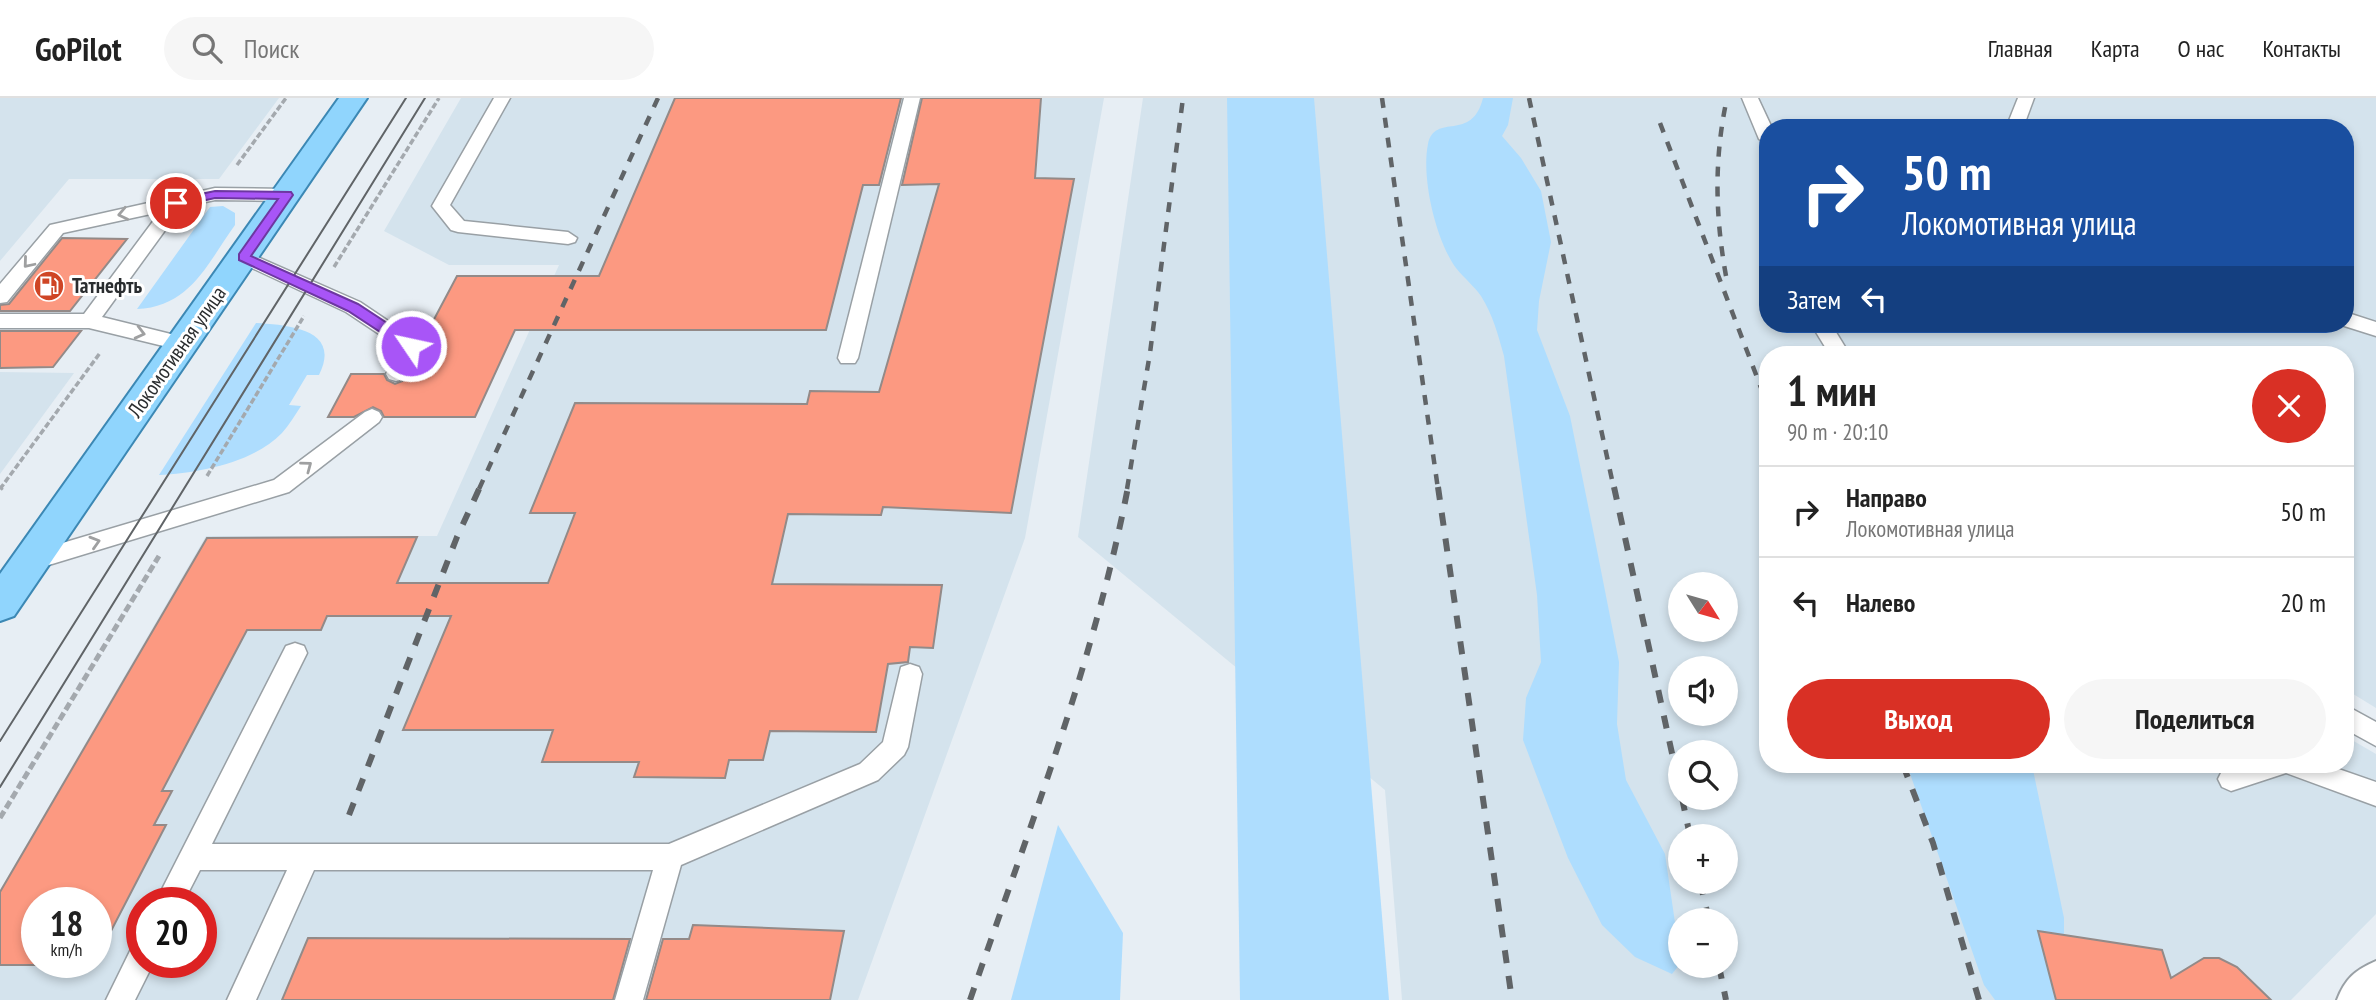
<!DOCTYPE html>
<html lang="ru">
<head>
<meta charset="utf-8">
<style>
	:root { --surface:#fff; --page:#f6f6f6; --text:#222; --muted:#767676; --line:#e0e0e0; --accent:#d93025 }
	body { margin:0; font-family:"PT Sans Narrow",sans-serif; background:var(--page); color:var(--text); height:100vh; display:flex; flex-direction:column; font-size:26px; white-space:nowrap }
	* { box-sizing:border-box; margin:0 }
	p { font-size:23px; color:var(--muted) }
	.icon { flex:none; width:38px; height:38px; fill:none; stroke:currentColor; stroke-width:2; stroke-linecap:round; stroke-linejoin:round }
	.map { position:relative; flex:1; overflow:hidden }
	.panel { position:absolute; left:1759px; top:248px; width:595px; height:427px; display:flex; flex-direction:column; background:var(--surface); border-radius:28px; box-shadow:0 4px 10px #0003 }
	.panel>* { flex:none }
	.hud { position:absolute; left:1759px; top:21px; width:595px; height:214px; border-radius:28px; box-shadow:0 4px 10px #0003; background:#1a4fa0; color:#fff; overflow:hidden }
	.needle { width:46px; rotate:127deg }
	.buttons { position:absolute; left:1668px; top:474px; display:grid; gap:14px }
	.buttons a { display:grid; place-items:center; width:70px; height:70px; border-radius:50%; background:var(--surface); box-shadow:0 4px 10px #0003; font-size:35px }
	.speed { position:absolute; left:21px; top:789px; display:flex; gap:14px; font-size:35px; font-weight:700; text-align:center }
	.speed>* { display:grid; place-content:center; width:91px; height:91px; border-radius:50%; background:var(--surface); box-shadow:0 4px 10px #0003; line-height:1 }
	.speed small { font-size:18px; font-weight:400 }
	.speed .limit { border:10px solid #d22; background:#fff; color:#111 }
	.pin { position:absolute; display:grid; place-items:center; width:60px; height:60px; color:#fff; margin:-30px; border:4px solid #fff; border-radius:50%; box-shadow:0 2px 7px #0007 }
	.me { position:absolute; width:77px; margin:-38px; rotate:304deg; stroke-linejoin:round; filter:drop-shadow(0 0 5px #0008) }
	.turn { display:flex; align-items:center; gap:24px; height:147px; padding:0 28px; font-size:32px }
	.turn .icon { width:91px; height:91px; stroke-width:2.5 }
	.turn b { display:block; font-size:49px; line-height:60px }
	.then { display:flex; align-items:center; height:66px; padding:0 28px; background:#0003; gap:14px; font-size:26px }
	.round { display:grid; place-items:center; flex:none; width:74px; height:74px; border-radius:37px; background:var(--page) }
	.summary { display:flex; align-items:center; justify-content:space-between; height:119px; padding:0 28px }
	h1 { font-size:42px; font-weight:700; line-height:52px }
	.button { display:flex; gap:14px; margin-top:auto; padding:14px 28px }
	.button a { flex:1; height:80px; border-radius:42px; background:var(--accent); color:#fff; font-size:28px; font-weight:700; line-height:80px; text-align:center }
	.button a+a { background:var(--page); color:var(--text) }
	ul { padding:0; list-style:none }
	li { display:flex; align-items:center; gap:21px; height:91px; padding:0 28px; border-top:2px solid var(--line) }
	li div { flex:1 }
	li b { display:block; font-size:26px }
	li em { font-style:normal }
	header { display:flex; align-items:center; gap:42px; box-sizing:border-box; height:98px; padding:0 35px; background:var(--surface); border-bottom:2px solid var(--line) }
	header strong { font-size:33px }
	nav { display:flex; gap:38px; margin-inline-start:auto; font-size:24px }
	.search { width:490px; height:63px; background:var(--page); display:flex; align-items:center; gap:18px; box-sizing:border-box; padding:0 24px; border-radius:38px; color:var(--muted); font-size:26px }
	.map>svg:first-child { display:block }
	.built { fill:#d4e3ed; fill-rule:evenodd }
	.green { fill:#aeddfe }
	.building { fill:#fc9981; stroke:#938a88; stroke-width:2 }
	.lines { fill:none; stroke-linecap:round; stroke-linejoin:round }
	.service-casing { stroke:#99a0a5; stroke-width:3 }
	.minor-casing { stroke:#99a0a5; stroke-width:4 }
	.primary-casing { stroke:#3c88b4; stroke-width:4 }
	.path-far1 { stroke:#a4a9ae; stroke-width:3.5; stroke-dasharray:6 2.5; stroke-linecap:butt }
	.path { stroke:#a4a9ae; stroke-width:5; stroke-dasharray:8 3.5; stroke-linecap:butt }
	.service { fill:#fff; fill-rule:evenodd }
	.minor { fill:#fff; fill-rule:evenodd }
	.primary { fill:#90d5fd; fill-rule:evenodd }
	.tram { stroke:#606467; stroke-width:2 }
	.rail-far1 { stroke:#606467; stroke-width:4.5; stroke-dasharray:10 10; stroke-linecap:butt }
	.rail { stroke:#606467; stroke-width:6; stroke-dasharray:13 13; stroke-linecap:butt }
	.oneway { stroke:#9fa0a1 }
	.route { fill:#a855f7; stroke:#6d37a1; stroke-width:2 }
	.labels { text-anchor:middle; stroke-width:6; stroke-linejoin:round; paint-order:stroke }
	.poi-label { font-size:21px; font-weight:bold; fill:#2a2d2f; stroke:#fff; text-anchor:start }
	.street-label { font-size:21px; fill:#2a2d2f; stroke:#fff }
</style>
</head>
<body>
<header>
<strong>GoPilot</strong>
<div class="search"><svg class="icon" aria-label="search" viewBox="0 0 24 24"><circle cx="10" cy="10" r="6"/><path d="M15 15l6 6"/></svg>Поиск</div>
<nav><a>Главная</a><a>Карта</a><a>О нас</a><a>Контакты</a></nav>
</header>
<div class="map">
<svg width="2376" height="902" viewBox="0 0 2376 902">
	<rect width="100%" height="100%" fill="#e7eef4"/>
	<!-- built -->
	<g class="built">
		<path d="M0 0H279L219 81H69L0 163Z"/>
		<path d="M461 0H1104L1025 440 858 902H0V792L206 438H437L559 167H449L384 133ZM37 805H96V864H37ZM142 805H201V864H142Z"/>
		<path d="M1143 0H2376V610L2345 591V257H1768V667H1922L1996 902H1402L1385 692 1078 439ZM1768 30H2345V226H1768ZM1680 486H1726V532H1680ZM1680 570H1726V616H1680ZM1680 654H1726V700H1680ZM1680 738H1726V784H1680ZM1680 822H1726V868H1680Z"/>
		<path d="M0 274 74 275 0 376Z"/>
		<path d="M2345 638 2376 656V816L2291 902H2043L1983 667H2345Z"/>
	</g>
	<!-- green -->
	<g class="green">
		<path d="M1227 0H1314L1389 902H1240Z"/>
		<path d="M1483 0H1513L1508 27 1502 38 1521 60 1541 93 1551 144 1539 203 1537 232 1570 318 1594 437 1619 564 1617 626 1626 682 1665 756 1680 859V866L1672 876 1635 859 1602 827 1568 760 1523 642 1526 600 1541 564 1537 497 1504 258C1498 237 1493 217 1481 198 1474 188 1464 180 1456 170 1436 143 1421 80 1428 46 1435 14 1472 45 1483 0Z"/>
		<path d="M223 108 235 115V127C207 166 190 209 137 211L210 109Z"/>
		<path d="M256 225C289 227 342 231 319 277H307L289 307 301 308C295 317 289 327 282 335 253 365 198 375 159 377Z"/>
		<path d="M1907 667H2032L2064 820V835L2052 866 2055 902H1995L1984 887Z"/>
		<path d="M1058 727 1123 835 1120 902H1011Z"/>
	</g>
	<!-- building -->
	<g class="building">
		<path d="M675 0H901L879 87H863L826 232H515L475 319H384L381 313 373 309 354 319H328L351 276H384L387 282 395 286 405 282 423 249 422 244 457 178H599Z"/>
		<path d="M922 0H1041L1035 80 1074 81 1011 415 883 409 881 417 788 416 772 486 942 487 933 550 910 549 908 564 888 566 876 634 770 633 763 662H729L725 680 634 679 639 664H542L553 632H403L451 518H327L321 532H247L162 693H172L154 727H166L111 833H96V805H37V864H77L76 867H0V794L207 440 417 439 397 485H548L575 415H530L575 305 807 306 810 293 879 294 939 86 902 87Z"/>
		<path d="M62 140 127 141 70 213H0V207L9 206Z"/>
		<path d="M0 233H81L53 269 0 270Z"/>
		<path d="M693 827 844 833 830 902H646L663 841H689Z"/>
		<path d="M2038 833 2162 852 2171 880 2204 860H2219L2237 869 2271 902H2056Z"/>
		<path d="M308 840 630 841 613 902H282Z"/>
	</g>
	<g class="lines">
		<!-- service casing -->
		<g class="service-casing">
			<g id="service">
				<path d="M494 0H510L450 107 464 123 568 134 577 140 575 144 568 146 458 134 451 132 432 108Z"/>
				<path d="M904 0H920L858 260 855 265H841L838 260Z"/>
				<path d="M1742 0H1758L1772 30H1768V46L1759 41Z"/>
				<path d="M2018 0H2034L2023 30H2006Z"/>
				<path d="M215 90 287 91 296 97 287 103 215 102 182 109 102 219 191 241 194 246 191 251 184 253 89 230H0V216H84L160 114 63 135 7 204 0 205V186L50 127Z"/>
				<path d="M244 153 360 204 418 243 421 248 403 281 396 283 389 281 386 276 400 250 346 214 237 163 235 159 237 155Z"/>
				<path d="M2345 214 2376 224V238L2338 226H2345Z"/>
				<path d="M1811 226H1831L1850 257H1830Z"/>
				<path d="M372 311 379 314 382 319 379 324 289 394 29 473 21 470 18 464 21 458 29 455 274 382 365 314Z"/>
				<path d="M295 545 304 548 307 555 212 746H669L860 666 883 644 901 569 910 566 919 569 922 576 908 649 904 657 878 682 681 767 643 902H615L653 772H314L256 902H227L287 772H200L183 805H155L286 548Z"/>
				<path d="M2345 607 2376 624V648L2345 631Z"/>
				<path d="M2240 667H2327L2376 684V708L2286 675 2231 693 2222 689 2218 681 2222 673Z"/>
				<path d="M142 845V864H154L135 902H106L132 849Z"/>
			</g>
		</g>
		<!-- minor casing -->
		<g class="minor-casing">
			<path id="minor" d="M2376 863V902H2337C2345 881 2355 872 2376 863Z"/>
		</g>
		<!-- primary casing -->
		<g class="primary-casing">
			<path id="primary" d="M339 0H367L14 518 0 523V476Z"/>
		</g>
		<!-- path-far1 -->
		<g class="path-far1">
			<path d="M237 67 286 0"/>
			<path d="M334 169 439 0"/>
			<path d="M207 378 304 218"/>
			<path d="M0 391 100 255"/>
		</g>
		<!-- path -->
		<g class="path">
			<path d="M0 391 2 389"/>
			<path d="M0 720 159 458"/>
		</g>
		<!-- service -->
		<use href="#service" class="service"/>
		<!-- minor -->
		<use href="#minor" class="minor"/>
		<!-- primary -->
		<use href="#primary" class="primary"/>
		<!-- tram -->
		<g class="tram">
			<path d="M0 643 406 0"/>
			<path d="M0 689 425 0"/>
		</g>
		<!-- rail-far1 -->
		<g class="rail-far1">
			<path d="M1382 0 1438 391"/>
			<path d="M1529 0 1614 391"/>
			<path d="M1660 25 1768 308"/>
			<path d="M1726 178C1715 117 1714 60 1727 0"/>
			<path d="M479 391 658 0"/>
			<path d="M1127 391 1150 255 1183 0"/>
		</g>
		<!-- rail -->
		<g class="rail">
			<path d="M1438 389 1512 902"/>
			<path d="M1614 389 1680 692"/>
			<path d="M1903 667 1933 745 1979 902"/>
			<path d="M1682 700 1690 738"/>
			<path d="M349 717 457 439 480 389"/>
			<path d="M1700 784 1709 822"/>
			<path d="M1719 868 1726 902"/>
			<path d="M970 902C1028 733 1094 565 1128 389"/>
		</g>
	</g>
	<!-- one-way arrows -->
	<defs><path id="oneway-chevron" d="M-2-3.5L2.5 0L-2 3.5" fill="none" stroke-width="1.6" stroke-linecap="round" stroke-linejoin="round" transform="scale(1.75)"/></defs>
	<g class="oneway">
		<use href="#oneway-chevron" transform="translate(123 116) rotate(168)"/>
		<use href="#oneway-chevron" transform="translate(28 165) rotate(130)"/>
		<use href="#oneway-chevron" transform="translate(140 235) rotate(14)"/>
		<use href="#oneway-chevron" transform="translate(307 368) rotate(-37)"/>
		<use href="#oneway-chevron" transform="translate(95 444) rotate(-17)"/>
	</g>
	<!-- route -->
	<path class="route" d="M215 93 291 94 293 97 251 158 358 206 416 244V251H406L348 213 239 162V156L278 101 215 100 176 109 170 105 172 102Z"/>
	<!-- icons -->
	<defs>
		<g id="fuel-disc" transform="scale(1.575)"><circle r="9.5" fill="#cf4525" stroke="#fff"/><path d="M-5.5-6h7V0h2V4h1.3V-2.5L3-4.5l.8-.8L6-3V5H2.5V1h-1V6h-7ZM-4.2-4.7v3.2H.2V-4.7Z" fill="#fff"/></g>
	</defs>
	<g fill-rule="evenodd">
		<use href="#fuel-disc" x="49" y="188"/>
	</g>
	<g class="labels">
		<!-- poi labels -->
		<g class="poi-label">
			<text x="72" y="195">Татнефть</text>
		</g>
		<!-- street labels -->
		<g class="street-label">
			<text transform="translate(177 254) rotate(-55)" y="7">Локомотивная улица</text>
		</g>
	</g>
</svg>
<div class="buttons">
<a><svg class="needle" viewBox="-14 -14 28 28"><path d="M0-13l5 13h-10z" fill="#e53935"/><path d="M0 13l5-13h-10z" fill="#767676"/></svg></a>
<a><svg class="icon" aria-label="sound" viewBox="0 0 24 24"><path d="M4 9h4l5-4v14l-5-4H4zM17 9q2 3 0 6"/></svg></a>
<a><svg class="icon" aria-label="search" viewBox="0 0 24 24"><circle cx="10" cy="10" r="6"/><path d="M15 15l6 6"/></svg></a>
<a>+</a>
<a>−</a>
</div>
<div class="speed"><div>18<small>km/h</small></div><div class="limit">20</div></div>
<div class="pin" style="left:176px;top:105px;background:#d93025"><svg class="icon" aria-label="arrive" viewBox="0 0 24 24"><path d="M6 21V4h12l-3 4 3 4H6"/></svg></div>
<svg class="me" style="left:411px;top:248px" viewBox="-20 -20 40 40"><circle r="17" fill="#a855f7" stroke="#fff" stroke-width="3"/><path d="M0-11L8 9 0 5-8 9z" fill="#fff"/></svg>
<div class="hud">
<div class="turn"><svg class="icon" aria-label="right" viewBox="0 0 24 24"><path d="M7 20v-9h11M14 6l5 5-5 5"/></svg><div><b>50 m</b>Локомотивная улица</div></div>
<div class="then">Затем<svg class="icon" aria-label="left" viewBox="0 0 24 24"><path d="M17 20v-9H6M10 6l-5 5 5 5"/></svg></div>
</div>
<section class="panel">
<div class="summary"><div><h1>1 мин</h1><p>90 m · 20:10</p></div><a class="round" style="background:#d93025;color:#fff"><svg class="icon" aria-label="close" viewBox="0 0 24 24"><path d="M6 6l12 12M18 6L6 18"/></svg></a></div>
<ul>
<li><svg class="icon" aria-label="right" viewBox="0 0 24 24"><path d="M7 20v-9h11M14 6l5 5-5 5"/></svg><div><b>Направо</b><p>Локомотивная улица</p></div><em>50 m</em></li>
<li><svg class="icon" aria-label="left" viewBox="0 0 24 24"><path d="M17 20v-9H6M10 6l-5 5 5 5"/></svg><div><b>Налево</b></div><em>20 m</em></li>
</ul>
<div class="button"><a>Выход</a><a>Поделиться</a></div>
</section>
</div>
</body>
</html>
